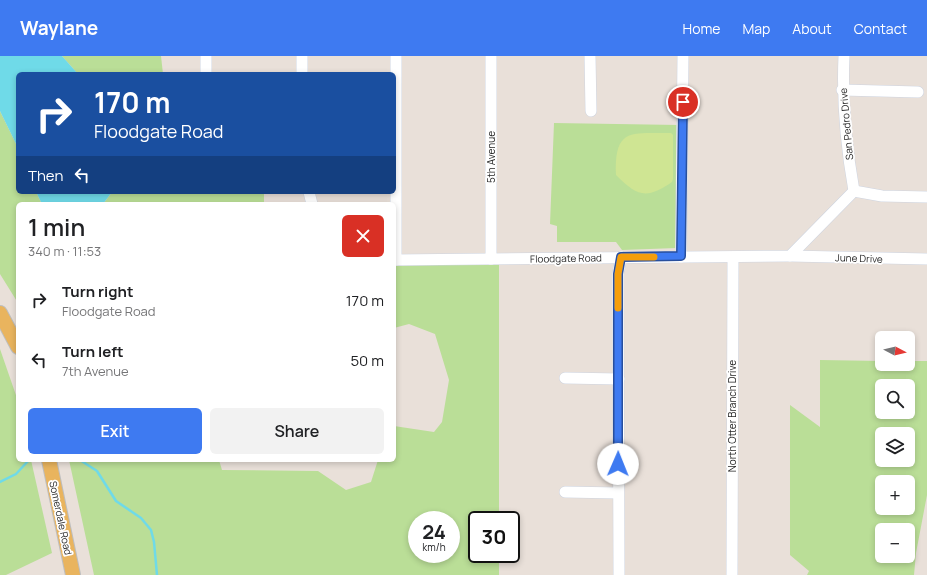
<!DOCTYPE html>
<html lang="en">
<head>
<meta charset="utf-8">
<style>
	:root { --surface:#fff; --page:#f2f2f2; --text:#202124; --muted:#757577; --accent:#3e7af1 }
	body { margin:0; font-family:Manrope,sans-serif; background:var(--page); color:var(--text); height:100vh; display:flex; flex-direction:column; font-size:15px; white-space:nowrap }
	* { box-sizing:border-box; margin:0 }
	p { font-size:13px; color:var(--muted) }
	.icon { flex:none; width:22px; height:22px; fill:none; stroke:currentColor; stroke-width:2; stroke-linecap:round; stroke-linejoin:round }
	.map { position:relative; flex:1; overflow:hidden }
	.side { position:absolute; left:16px; top:146px; width:380px; height:260px; display:flex; flex-direction:column; background:var(--surface); border-radius:6px; box-shadow:0 2px 6px #0003 }
	.side>* { flex:none }
	.guide { position:absolute; left:16px; top:16px; width:380px; height:122px; border-radius:6px; box-shadow:0 2px 6px #0003; background:#1a4fa0; color:#fff; overflow:hidden }
	.needle { width:26px; rotate:97deg }
	.fabs { position:absolute; left:875px; top:275px; display:grid; gap:8px }
	.fabs a { display:grid; place-items:center; width:40px; height:40px; border-radius:6px; background:var(--surface); box-shadow:0 2px 6px #0003; font-size:20px }
	.speed { position:absolute; left:408px; top:455px; display:flex; gap:8px; font-size:20px; font-weight:700; text-align:center }
	.speed>* { display:grid; place-content:center; width:52px; height:52px; border-radius:50%; background:var(--surface); box-shadow:0 2px 6px #0003; line-height:1 }
	.speed small { font-size:10px; font-weight:400 }
	.speed .limit { border:2px solid #111; border-radius:6px; background:#fff; color:#111 }
	.pin { position:absolute; display:grid; place-items:center; width:34px; height:34px; color:#fff; margin:-17px; border:2px solid #fff; border-radius:50%; box-shadow:0 1px 4px #0007 }
	.me { position:absolute; width:44px; margin:-22px; rotate:1deg; stroke-linejoin:round; filter:drop-shadow(0 0 3px #0008) }
	.turn { display:flex; align-items:center; gap:14px; height:84px; padding:0 12px; font-size:18px }
	.turn .icon { width:52px; height:52px; stroke-width:2.5 }
	.turn b { display:block; font-size:28px; line-height:34px }
	.then { display:flex; align-items:center; height:38px; padding:0 12px; background:#0003; gap:8px; font-size:15px }
	.round { display:grid; place-items:center; flex:none; width:42px; height:42px; border-radius:6px; background:var(--page) }
	.headline { display:flex; align-items:center; justify-content:space-between; height:68px; padding:0 12px }
	h1 { font-size:24px; font-weight:600; line-height:30px }
	.cta { display:flex; gap:8px; margin-top:auto; padding:8px 12px }
	.cta a { flex:1; height:46px; border-radius:6px; background:var(--accent); color:#fff; font-size:16px; font-weight:600; line-height:46px; text-align:center }
	.cta a+a { background:var(--page); color:var(--text) }
	ul { padding:0; list-style:none }
	li { display:flex; align-items:center; gap:12px; height:60px; padding:0 12px }
	li div { flex:1 }
	li b { display:block; font-size:15px }
	li em { font-style:normal }
	header { display:flex; align-items:center; gap:24px; box-sizing:border-box; height:56px; padding:0 20px; background:var(--accent); color:#fff }
	header strong { font-size:19px }
	nav { display:flex; gap:22px; margin-inline-start:auto; font-size:14px }
	.map>svg:first-child { display:block }
	.green { fill:#bade97; fill-rule:evenodd }
	.pitch { fill:#cfe593 }
	.water { fill:#6fdae8 }
	.lines { fill:none; stroke-linecap:round; stroke-linejoin:round }
	.stream { stroke:#6fdae8; stroke-width:2.5 }
	.minor-casing { stroke:#ced4e0; stroke-width:12 }
	.major-casing { stroke:#bebebe; stroke-width:16 }
	.minor { stroke:#fff; stroke-width:11 }
	.major { stroke:#e9b45e; stroke-width:14 }
	.route-casing { stroke:#284f9d; stroke-width:10 }
	.route { stroke:#3e7af1; stroke-width:7 }
	.slow { stroke:#f59e0b; stroke-width:7 }
	.labels { text-anchor:middle; stroke-width:3.5; stroke-linejoin:round; paint-order:stroke }
	.street-label { font-size:10px; fill:#272727; stroke:#fff }
</style>
</head>
<body>
<header>
<strong>Waylane</strong>
<nav><a>Home</a><a>Map</a><a>About</a><a>Contact</a></nav>
</header>
<div class="map">
<svg width="927" height="519" viewBox="0 0 927 519">
	<rect width="100%" height="100%" fill="#e9e0d9"/>
	<!-- green -->
	<g class="green">
		<path d="M62 0H161L163 18H78Z"/>
		<path d="M0 55 18 92V136H36L42 148H18V247L0 218Z"/>
		<path d="M554 67 679 69 677 192 622 194 616 186H557V170L550 168Z"/>
		<path d="M112 136H264V148H103Z"/>
		<path d="M499 200V464H477V498H499V519H94L69 404H219L222 414 318 415 346 434 371 426 378 404H394V370L434 376 442 366 449 324 435 278 409 268 394 272V202ZM417 464H451V498H417Z"/>
		<path d="M0 293 18 345V404H31L52 497 6 519H0Z"/>
		<path d="M820 304 882 305V308H908V305H927V439L916 497 914 519H807L809 515 790 499V349L820 371ZM882 330H908V356H882ZM882 378H908V404H882ZM882 426H908V452H882ZM882 474H908V500H882Z"/>
	</g>
	<!-- pitch -->
	<path class="pitch" d="M671 77 673 79V123L672 126C646 144 637 140 616 119 614 70 633 78 671 77Z"/>
	<!-- water -->
	<g class="water">
		<path d="M0 0H62L78 18H18V92L0 55Z"/>
		<path d="M36 136H112L103 148H42Z"/>
	</g>
	<g class="lines">
		<!-- stream -->
		<g class="stream">
			<path d="M80 404 97 415 116 445 141 462 151 474 154 486 157 519"/>
			<path d="M0 426 16 418 29 404"/>
		</g>
		<!-- minor casing -->
		<g class="minor-casing">
			<g id="minor">
				<path d="M206 0V18"/>
				<path d="M590 0 591 55"/>
				<path d="M844 0C842 45 846 90 854 135"/>
				<path d="M302 18V0"/>
				<path d="M842 34 918 36"/>
				<path d="M854 135 882 140 927 141"/>
				<path d="M309 136 312 148"/>
				<path d="M790 200 927 203"/>
				<path d="M681 201 683 0"/>
				<path d="M491 203V0"/>
				<path d="M394 204 790 200 854 135"/>
				<path d="M396 204V0"/>
				<path d="M565 322 619 323"/>
				<path d="M565 436 618 437"/>
				<path d="M619 519 618 218 621 201"/>
				<path d="M732 519 733 201"/>
			</g>
		</g>
		<!-- major casing -->
		<g class="major-casing">
			<g id="major">
				<path d="M0 257 18 291"/>
				<path d="M49 404 73 519"/>
			</g>
		</g>
		<!-- minor -->
		<use href="#minor" class="minor"/>
		<!-- major -->
		<use href="#major" class="major"/>
	</g>
	<g class="lines">
		<!-- route casing -->
		<g class="route-casing">
			<path id="route" d="M618 408V218L621 201 681 200 683 46"/>
		</g>
		<!-- route -->
		<use href="#route" class="route"/>
		<!-- slow -->
		<path class="slow" d="M618 252V218L621 201H654"/>
	</g>
	<g class="labels">
		<!-- street labels -->
		<g class="street-label">
			<text transform="translate(846 68) rotate(-95)" y="4">San Pedro Drive</text>
			<text transform="translate(491 101) rotate(-90)" y="4">5th Avenue</text>
			<text transform="translate(566 202) rotate(-1)" y="4">Floodgate Road</text>
			<text transform="translate(859 202) rotate(2)" y="4">June Drive</text>
			<text transform="translate(732 360) rotate(-90)" y="4">North Otter Branch Drive</text>
			<text transform="translate(61 462) rotate(78)" y="4">Somerdale Road</text>
		</g>
	</g>
</svg>
<div class="fabs">
<a><svg class="needle" viewBox="-14 -14 28 28"><path d="M0-13l5 13h-10z" fill="#e53935"/><path d="M0 13l5-13h-10z" fill="#757577"/></svg></a>
<a><svg class="icon" aria-label="search" viewBox="0 0 24 24"><circle cx="10" cy="10" r="6"/><path d="M15 15l6 6"/></svg></a>
<a><svg class="icon" aria-label="layers" viewBox="0 0 24 24"><path d="M12 4l9 5-9 5-9-5zM3 14l9 5 9-5"/></svg></a>
<a>+</a>
<a>−</a>
</div>
<div class="speed"><div>24<small>km/h</small></div><div class="limit">30</div></div>
<div class="pin" style="left:683px;top:46px;background:#d93025"><svg class="icon" aria-label="arrive" viewBox="0 0 24 24"><path d="M6 21V4h12l-3 4 3 4H6"/></svg></div>
<svg class="me" style="left:618px;top:408px" viewBox="-20 -20 40 40"><circle r="19" fill="#fff"/><path d="M0-13L10 11 0 6-10 11z" fill="#3e7af1"/></svg>
<div class="guide">
<div class="turn"><svg class="icon" aria-label="right" viewBox="0 0 24 24"><path d="M7 20v-9h11M14 6l5 5-5 5"/></svg><div><b>170 m</b>Floodgate Road</div></div>
<div class="then">Then<svg class="icon" aria-label="left" viewBox="0 0 24 24"><path d="M17 20v-9H6M10 6l-5 5 5 5"/></svg></div>
</div>
<section class="side">
<div class="headline"><div><h1>1 min</h1><p>340 m · 11:53</p></div><a class="round" style="background:#d93025;color:#fff"><svg class="icon" aria-label="close" viewBox="0 0 24 24"><path d="M6 6l12 12M18 6L6 18"/></svg></a></div>
<ul>
<li><svg class="icon" aria-label="right" viewBox="0 0 24 24"><path d="M7 20v-9h11M14 6l5 5-5 5"/></svg><div><b>Turn right</b><p>Floodgate Road</p></div><em>170 m</em></li>
<li><svg class="icon" aria-label="left" viewBox="0 0 24 24"><path d="M17 20v-9H6M10 6l-5 5 5 5"/></svg><div><b>Turn left</b><p>7th Avenue</p></div><em>50 m</em></li>
</ul>
<div class="cta"><a>Exit</a><a>Share</a></div>
</section>
</div>
</body>
</html>
